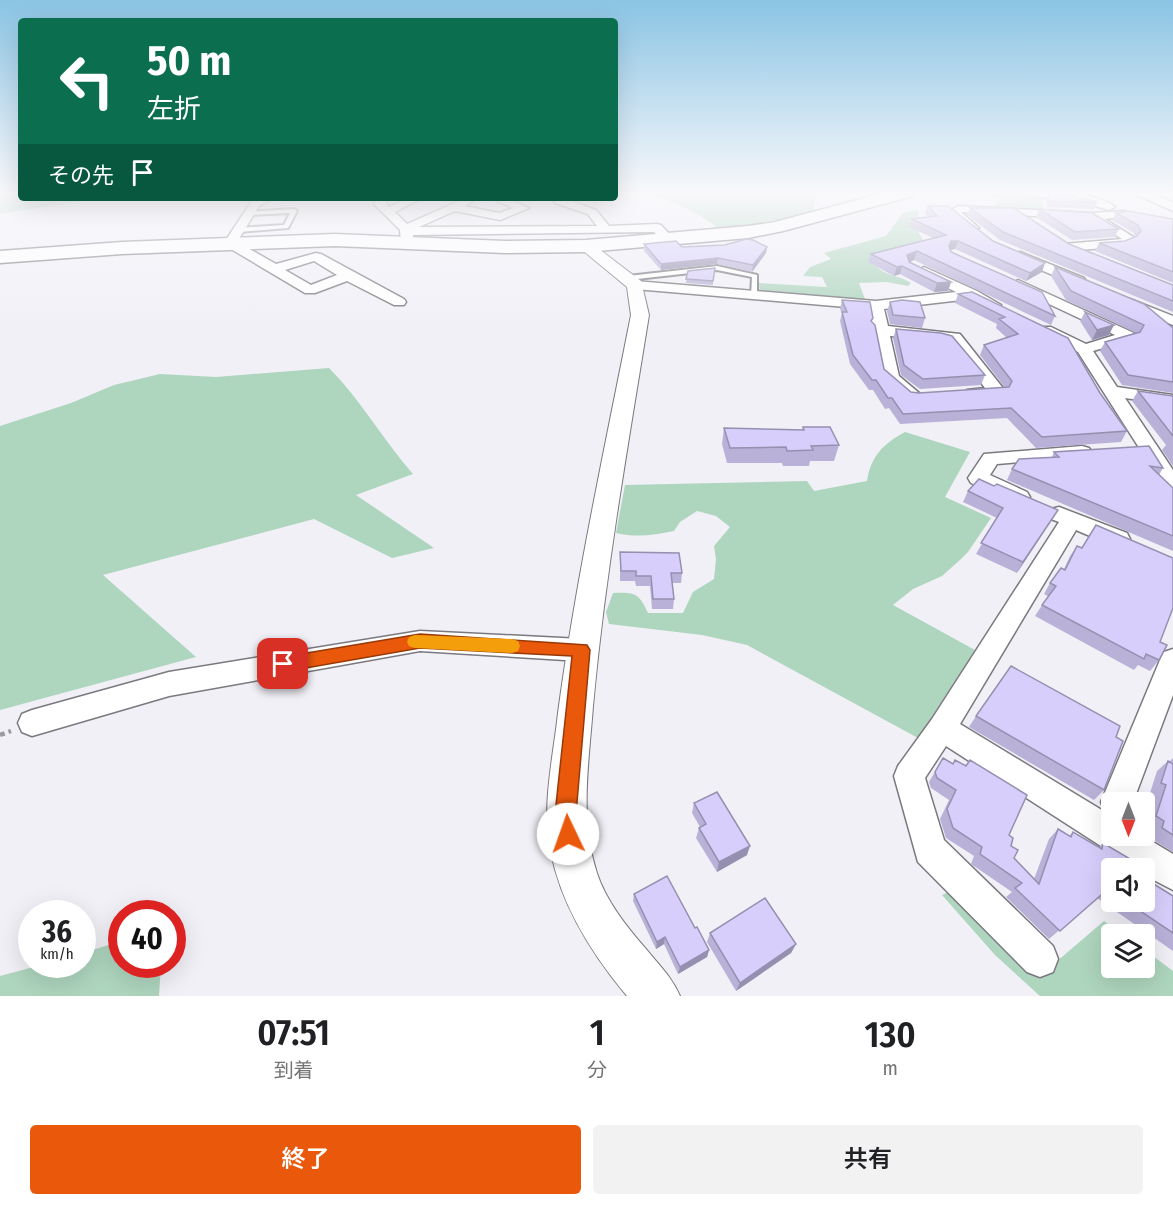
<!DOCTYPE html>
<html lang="ja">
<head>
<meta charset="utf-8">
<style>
	:root { --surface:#fff; --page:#f2f2f2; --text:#202124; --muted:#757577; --accent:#ea580c }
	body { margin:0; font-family:"Fira Sans Condensed","Noto Sans JP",sans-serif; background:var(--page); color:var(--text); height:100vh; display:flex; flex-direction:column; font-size:22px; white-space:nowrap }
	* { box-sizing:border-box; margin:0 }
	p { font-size:20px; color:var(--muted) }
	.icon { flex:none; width:33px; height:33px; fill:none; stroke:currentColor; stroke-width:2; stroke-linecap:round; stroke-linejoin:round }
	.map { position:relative; height:996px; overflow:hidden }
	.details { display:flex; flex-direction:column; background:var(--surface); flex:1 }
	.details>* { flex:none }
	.hud { position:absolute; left:18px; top:18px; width:600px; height:183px; border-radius:6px; box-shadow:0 6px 24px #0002; background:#0b6e4f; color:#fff; overflow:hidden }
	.needle { width:39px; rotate:180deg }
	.tools { position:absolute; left:1101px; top:792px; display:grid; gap:12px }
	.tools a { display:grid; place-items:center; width:54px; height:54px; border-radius:6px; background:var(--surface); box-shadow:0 6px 24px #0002; font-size:30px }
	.speed { position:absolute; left:18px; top:900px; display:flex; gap:12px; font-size:30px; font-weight:700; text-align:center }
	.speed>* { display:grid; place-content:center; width:78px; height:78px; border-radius:50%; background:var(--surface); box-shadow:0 6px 24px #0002; line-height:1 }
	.speed small { font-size:15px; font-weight:400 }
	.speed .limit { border:9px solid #d22; background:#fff; color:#111 }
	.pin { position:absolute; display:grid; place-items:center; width:51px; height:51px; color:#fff; margin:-26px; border-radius:12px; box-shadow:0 3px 9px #0006 }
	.me { position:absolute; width:66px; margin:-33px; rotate:357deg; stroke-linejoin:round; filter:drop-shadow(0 0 4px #0008) }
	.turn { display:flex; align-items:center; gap:21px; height:126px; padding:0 30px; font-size:27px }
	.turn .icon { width:78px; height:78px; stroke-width:2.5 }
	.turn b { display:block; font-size:42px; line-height:51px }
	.then { display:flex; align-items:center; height:57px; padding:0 30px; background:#0003; gap:12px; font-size:22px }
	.eta { display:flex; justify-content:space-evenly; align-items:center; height:102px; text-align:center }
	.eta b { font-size:36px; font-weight:600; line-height:42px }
	.action { display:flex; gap:12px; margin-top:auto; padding:12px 30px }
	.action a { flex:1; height:69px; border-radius:6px; background:var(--accent); color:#fff; font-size:24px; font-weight:600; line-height:69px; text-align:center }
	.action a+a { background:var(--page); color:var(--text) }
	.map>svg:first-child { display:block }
	.green { fill:#aed5be }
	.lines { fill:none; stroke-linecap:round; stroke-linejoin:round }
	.service-casing { stroke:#7a797f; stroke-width:4 }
	.minor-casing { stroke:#7a797f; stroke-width:3 }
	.tertiary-casing { stroke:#7a797f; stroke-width:2 }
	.trunk-casing { stroke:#7a797f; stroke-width:3 }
	.path { stroke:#9a9a9e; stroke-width:4.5; stroke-dasharray:5 4; stroke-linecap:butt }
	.service { fill:#fff; fill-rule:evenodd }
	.minor { fill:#fff; fill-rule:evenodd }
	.tertiary { fill:#fff; fill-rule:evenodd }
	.trunk { fill:#fff; fill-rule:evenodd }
	.wall { fill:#b9b1d8 }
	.shaded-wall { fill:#9690b0 }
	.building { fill:#d7cefb; stroke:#9690b0; stroke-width:1.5 }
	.route { fill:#ea580c; stroke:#983908; stroke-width:1.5 }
	.slow { fill:#f59e0b }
</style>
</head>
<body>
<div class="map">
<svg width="1173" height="996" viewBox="0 0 1173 996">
	<rect width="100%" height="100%" fill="#f1f0f7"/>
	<!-- green -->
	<g class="green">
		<path d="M0 192H21V198H101L0 214Z"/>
		<path d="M633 192H819L814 201V213L749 225 717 227C693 209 662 196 633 192Z"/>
		<path d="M1003 192 1043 195V210L993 209 1001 198 988 196Z"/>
		<path d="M919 210 918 231 924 242 873 262C883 277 898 274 911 283L908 286 887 282 859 283 866 302 760 294 759 283 827 287 822 277 803 276 810 267 831 259 824 253 886 236 903 213Z"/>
		<path d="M329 368C361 400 383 440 413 474L356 495 434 548 392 558 314 519 103 575 196 657 0 710V426L71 403 114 385 160 374 216 377Z"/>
		<path d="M905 432 970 452 945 497 991 518 968 552 961 559 942 576 913 589 893 605 975 650 918 738 747 645 702 635 609 624 606 612 613 593C635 592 639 593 648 613H683L693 592 714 579 716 559 714 546 730 527 716 516 697 511 680 522 674 531C654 535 637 538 616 533L625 485 807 481 814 491 867 481C871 456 883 444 905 432Z"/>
		<path d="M953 890 1042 974 1104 921 1123 934H1112V968H1144L1145 950 1173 971V996H1040L995 955 942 895Z"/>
		<path d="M121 941 122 964 161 965 159 996H0V976L41 965 82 964 83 953Z"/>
	</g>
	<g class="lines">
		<!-- service casing -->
		<g class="service-casing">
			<g id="service">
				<path d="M294 209 297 211 288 228 239 232 236 230 239 228 284 225 290 213 250 215 247 213 248 212Z"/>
				<path d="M717 266 757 275V297L751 296 752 277 717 270 628 280 625 278 628 276Z"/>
			</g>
		</g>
		<!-- minor casing -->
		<g class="minor-casing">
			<g id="minor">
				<path d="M1022 192C1046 192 1096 191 1115 207L1109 210 1085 203 1027 195Z"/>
				<path d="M1130 192C1146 192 1159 195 1173 203V211Z"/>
				<path d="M260 198H274L259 206 237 242 276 264 316 253 321 254 404 299 406 302 404 305H394L347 281 315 293H305L226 246 224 243 251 202ZM314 261 337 275 311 285 285 270Z"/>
				<path d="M378 198H388L386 203 389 207 408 198H422L395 212 407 224 466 198 472 201 465 206 499 213 513 208 491 198H506L529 208 500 220 455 211 419 227 597 226 588 214 555 203 553 198H563L596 210 609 226 657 224 661 225 674 239 668 243 664 242 654 232 413 235V242L407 246 401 242 400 230 374 204Z"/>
				<path d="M958 206 1092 213 1124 211 1130 214 1128 216 1105 219 1135 238 1131 245 1127 246 1068 251 1064 250 1062 247 1064 244 1122 239 1090 219 961 212 979 228 973 232 947 213Z"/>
				<path d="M1020 252 1084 278 1086 281 1079 285 1074 284 1015 259 1014 256 1015 253Z"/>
				<path d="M924 267 977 291 1001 305 994 309 970 299 884 309 888 326 960 334 1006 392 1003 396 973 399 967 398 964 394 967 390 985 388 950 341 890 336 899 376 919 393 916 397C907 399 902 395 895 390 877 375 878 355 874 333L871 330 873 328 869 309 635 289 628 285 635 281 876 301 956 292 919 274 917 271Z"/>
				<path d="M1018 280 1134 333 1137 336 1134 339 1093 351 1117 387 1173 395V405L1125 398 1173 470V492L1166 490 1078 352 1038 330 1041 327H1051L1086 344 1115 335 1013 287 1011 284Z"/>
				<path d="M1130 299 1173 316V325L1125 306 1123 303 1125 300Z"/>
				<path d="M1082 446 1089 448 1092 452 1089 456 997 464 990 475 1027 492 1030 497 1027 502C1010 507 987 490 971 483L968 478 984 454Z"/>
				<path d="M1059 507 1127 533 1130 539 1127 545 1119 547 1111 545 1076 530 960 724 1105 812 1101 802 1160 660 1164 652 1173 649V695L1133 802H1112V836H1143L1173 854V890L1144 875V868H1135L946 746 925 778 944 840 1053 946 1058 959 1053 972 1040 977 1027 972 918 862 894 776 898 766 932 719 1059 522 1051 519 1048 514 1051 509Z"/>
				<path d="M420 631 581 639 590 642 594 650 590 658 581 661 420 651 169 696 32 736 22 732 18 723 22 714 32 710 169 672Z"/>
			</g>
		</g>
		<!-- tertiary casing -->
		<g class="tertiary-casing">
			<path id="tertiary" d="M586 241 591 243 641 281 649 315C628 445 605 575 593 706 589 762 579 818 597 873 606 901 627 927 646 949 659 965 672 977 680 996H627C592 954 562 907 551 853 541 807 553 759 558 713 576 579 605 447 631 315L627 287 581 249 578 246Z"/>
		</g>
		<!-- trunk casing -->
		<g class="trunk-casing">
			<path id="trunk" d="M887 192H915L913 196 783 231 748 238 586 252 505 253 335 246 122 254 0 263V251L122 242 335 234 505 241 586 240 748 226 775 222Z"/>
		</g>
		<!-- path -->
		<path class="path" d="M0 735 11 731"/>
		<!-- service -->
		<use href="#service" class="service"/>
		<!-- minor -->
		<use href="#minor" class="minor"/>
		<!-- tertiary -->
		<use href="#tertiary" class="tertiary"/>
		<!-- trunk -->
		<use href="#trunk" class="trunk"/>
	</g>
	<!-- wall -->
	<g class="wall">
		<path d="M1049 193 1078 200 1097 202 1094 209 1047 207 1046 200Z"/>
		<path d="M928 206 993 241 1042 272 1026 281 955 249 950 250 951 252 1055 316 1051 325 914 260 910 262 951 282 948 291 934 292 900 274 894 276 868 262 871 254 933 238 909 227 912 219 929 217 925 214Z"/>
		<path d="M970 208 1069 244 1173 285V312L1000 240 967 215Z"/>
		<path d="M1039 209 1119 229 1115 237 1072 240 1036 217Z"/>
		<path d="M1116 213 1173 219V283L1095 251 1099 243 1125 241 1135 236 1134 233 1112 220Z"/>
		<path d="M644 244 682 247H767L766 253 752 272 717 264 661 270 644 251Z"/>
		<path d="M1055 267 1173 328V393L1122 385 1100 351 1105 342 1136 333 1066 300 1051 276Z"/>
		<path d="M688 271 713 281V285L686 283Z"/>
		<path d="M958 294 1068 338 1100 393 1127 431 1121 442 1036 448 1007 418 900 424 889 408 885 409 873 390H869L850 364 840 321 842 313 840 309 842 300 872 322 884 369 911 392 919 393 1005 388 980 355 984 345 1007 338 996 328 997 324 955 303Z"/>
		<path d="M890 302 925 318 922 328 890 324 887 311Z"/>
		<path d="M1085 312 1109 335 1092 340 1080 321Z"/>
		<path d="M896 329 985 375 981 385 920 389 901 375 893 338Z"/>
		<path d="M1138 391 1173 396V466L1162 450 1166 445 1132 401Z"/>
		<path d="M803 427 839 445 834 461H810L809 466H783L782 463H727L722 444 724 428 802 430Z"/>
		<path d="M1054 452 1163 468 1159 475 1173 488V551L1007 480 1012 469 1052 457Z"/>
		<path d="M968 491 1051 521 1017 573 976 554 997 518 963 502Z"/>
		<path d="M1077 546 1082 548 1160 642 1159 660 1150 671 1138 665 1134 670 1035 616 1048 596 1044 594 1050 583 1064 569 1070 556Z"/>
		<path d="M620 552 682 573 681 583H672L674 599 673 609H652L650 586H636L635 581H620Z"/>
		<path d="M976 716 1116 737 1104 790 1094 800 969 727Z"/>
		<path d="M943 758 953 764 965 766 970 760 1009 835 1011 846 1014 858 1034 879 1049 839 1058 829 1069 836 1073 832 1099 847 1103 843 1112 868V902H1144L1173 896V951L1097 898 1049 939 1006 897 1012 892 971 864 974 856 946 838 940 819 949 800 931 788 929 782Z"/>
		<path d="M1173 758V852L1150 838 1153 831 1145 826 1154 795 1150 793 1157 771 1168 761 1169 762Z"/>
		<path d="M694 803 747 855 717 872 696 838 699 828 700 827 692 813Z"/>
		<path d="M634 894 695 928 709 950 707 957 678 974 664 944 656 949 633 901Z"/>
		<path d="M710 933 796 944 791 953 736 991 707 942Z"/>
	</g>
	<!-- shaded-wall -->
	<g class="shaded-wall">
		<path d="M951 241H958L955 249 949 250V246Z"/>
		<path d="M767 247 766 253 752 272 753 265Z"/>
		<path d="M917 251 914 260 905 264 907 255Z"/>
		<path d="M718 258 717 264 661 270V264Z"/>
		<path d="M1045 263 1042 272 1026 281 1030 273Z"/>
		<path d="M902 266 900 274 894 276 897 267Z"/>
		<path d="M951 282 948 291 934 292 937 283Z"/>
		<path d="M1114 325 1109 335 1092 340 1097 330Z"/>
		<path d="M1058 510 1051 521 1017 573 1023 562Z"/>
		<path d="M750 846 747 855 717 872 719 862Z"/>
		<path d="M665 937 664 944 656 949 657 942Z"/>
		<path d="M796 944 791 953 736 991 740 983Z"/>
		<path d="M709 950 707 957 678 974 680 967Z"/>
	</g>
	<!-- building -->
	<g class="building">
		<path d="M1049 193 1078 197V200L1088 199 1097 202 1049 201Z"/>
		<path d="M928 206H948L993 241 1045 263 1030 273 958 241H951L949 246 951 252 1042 292 1055 316 917 251 907 255 909 262 951 282 937 283 902 266 897 267 871 254 946 235 912 219 937 216Z"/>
		<path d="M970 208H1014L1069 244 1173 285V301L1003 232Z"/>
		<path d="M1039 209 1092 213 1119 229 1075 232Z"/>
		<path d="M1128 211 1173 219V272L1099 243 1125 241 1137 236 1141 231 1138 225 1116 213Z"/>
		<path d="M746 239 753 240 767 247 753 265 718 258 661 264 644 244 676 241 682 247 725 245Z"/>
		<path d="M1055 267 1144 304 1173 328V382L1128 375 1105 342 1140 332 1144 325 1071 291Z"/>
		<path d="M715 268 713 281 686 279 688 271Z"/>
		<path d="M972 292 1068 338 1100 393 1127 431 1042 437 1011 408 903 414 892 398H888L876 380H872L853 355 842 312H847L842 300 870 302 873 318 871 321 875 325 884 369 911 392 919 393 1009 387 1012 381 984 345 1018 334 999 319 1005 317 958 294Z"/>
		<path d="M902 300 920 302 925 318 893 315 890 302Z"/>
		<path d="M1085 312 1114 325 1097 330Z"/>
		<path d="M896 329 941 333 952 336 985 375 923 379 904 365Z"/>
		<path d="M1138 391 1173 396V436Z"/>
		<path d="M803 427H830L839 445 811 446 813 450 787 451 786 447 730 448 724 428 804 430Z"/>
		<path d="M1149 446 1163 468 1150 466 1173 488V536L1012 469 1019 459 1059 457 1054 452Z"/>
		<path d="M979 479 994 486 997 484 1058 510 1023 562 981 543 1003 508 968 491Z"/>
		<path d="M1096 525 1173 558V608L1160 642 1167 645 1159 660 1146 654 1144 659 1042 605 1056 586 1050 583 1061 568 1065 570 1077 546 1082 548Z"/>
		<path d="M620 552 679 553 682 573H671L674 599H653L651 576H636V571H621Z"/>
		<path d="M1011 666 1120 726 1116 737 1123 741 1104 790 976 716Z"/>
		<path d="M943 758 953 764 955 760 966 766 970 760 1027 795 1009 835 1013 838 1011 846 1018 850 1014 858 1039 884 1058 829 1071 837 1073 832 1102 849 1103 843 1132 860 1130 868H1131H1112V891L1108 889 1060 931 1015 888 1022 883 980 854 982 847 953 828 947 809 956 790 937 778 935 772Z"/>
		<path d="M1168 761 1173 764V835L1162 828 1164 821 1156 816 1166 785 1161 783Z"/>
		<path d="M717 792 750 846 719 862 699 828 706 824 694 803Z"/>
		<path d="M667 876 695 928 697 927 709 950 680 967 665 937 657 942 634 894Z"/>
		<path d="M1144 878 1173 896V933L1127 902H1144Z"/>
		<path d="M765 898 796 944 740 983 710 933Z"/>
	</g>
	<!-- sky -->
	<linearGradient id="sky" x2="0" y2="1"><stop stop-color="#8ac4e4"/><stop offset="0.58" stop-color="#f9f8fb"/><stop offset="1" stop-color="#f9f8fb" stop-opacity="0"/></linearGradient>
	<rect width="1173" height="332" fill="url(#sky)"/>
	<!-- route -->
	<path class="route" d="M420 634 587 645 590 650 576 814 579 834 576 841 568 845 561 841 555 814 572 656 420 648 283 672 277 670 274 664 277 659 283 657Z"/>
	<!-- slow -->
	<path class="slow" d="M415 635 512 639 518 641 520 646 518 651 512 653 415 648 409 646 407 642 409 637Z"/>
</svg>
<div class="tools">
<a><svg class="needle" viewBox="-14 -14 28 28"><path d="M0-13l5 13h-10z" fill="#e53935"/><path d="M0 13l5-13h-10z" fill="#757577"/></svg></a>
<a><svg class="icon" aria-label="sound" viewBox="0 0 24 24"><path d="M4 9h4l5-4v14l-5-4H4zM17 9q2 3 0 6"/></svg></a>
<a><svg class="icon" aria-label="layers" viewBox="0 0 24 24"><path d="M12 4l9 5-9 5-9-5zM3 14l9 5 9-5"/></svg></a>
</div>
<div class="speed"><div>36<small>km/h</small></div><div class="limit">40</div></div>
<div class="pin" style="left:283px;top:664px;background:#d93025"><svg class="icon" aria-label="arrive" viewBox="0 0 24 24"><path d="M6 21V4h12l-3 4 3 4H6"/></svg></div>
<svg class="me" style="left:568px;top:834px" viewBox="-20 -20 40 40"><circle r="19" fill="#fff"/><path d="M0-13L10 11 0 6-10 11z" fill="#ea580c"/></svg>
<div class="hud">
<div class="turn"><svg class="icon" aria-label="left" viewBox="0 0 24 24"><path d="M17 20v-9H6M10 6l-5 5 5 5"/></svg><div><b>50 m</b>左折</div></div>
<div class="then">その先<svg class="icon" aria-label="arrive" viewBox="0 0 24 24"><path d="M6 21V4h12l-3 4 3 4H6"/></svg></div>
</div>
</div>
<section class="details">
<div class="eta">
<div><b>07:51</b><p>到着</p></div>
<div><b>1</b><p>分</p></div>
<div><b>130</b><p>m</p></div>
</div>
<div class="action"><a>終了</a><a>共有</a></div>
</section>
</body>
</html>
